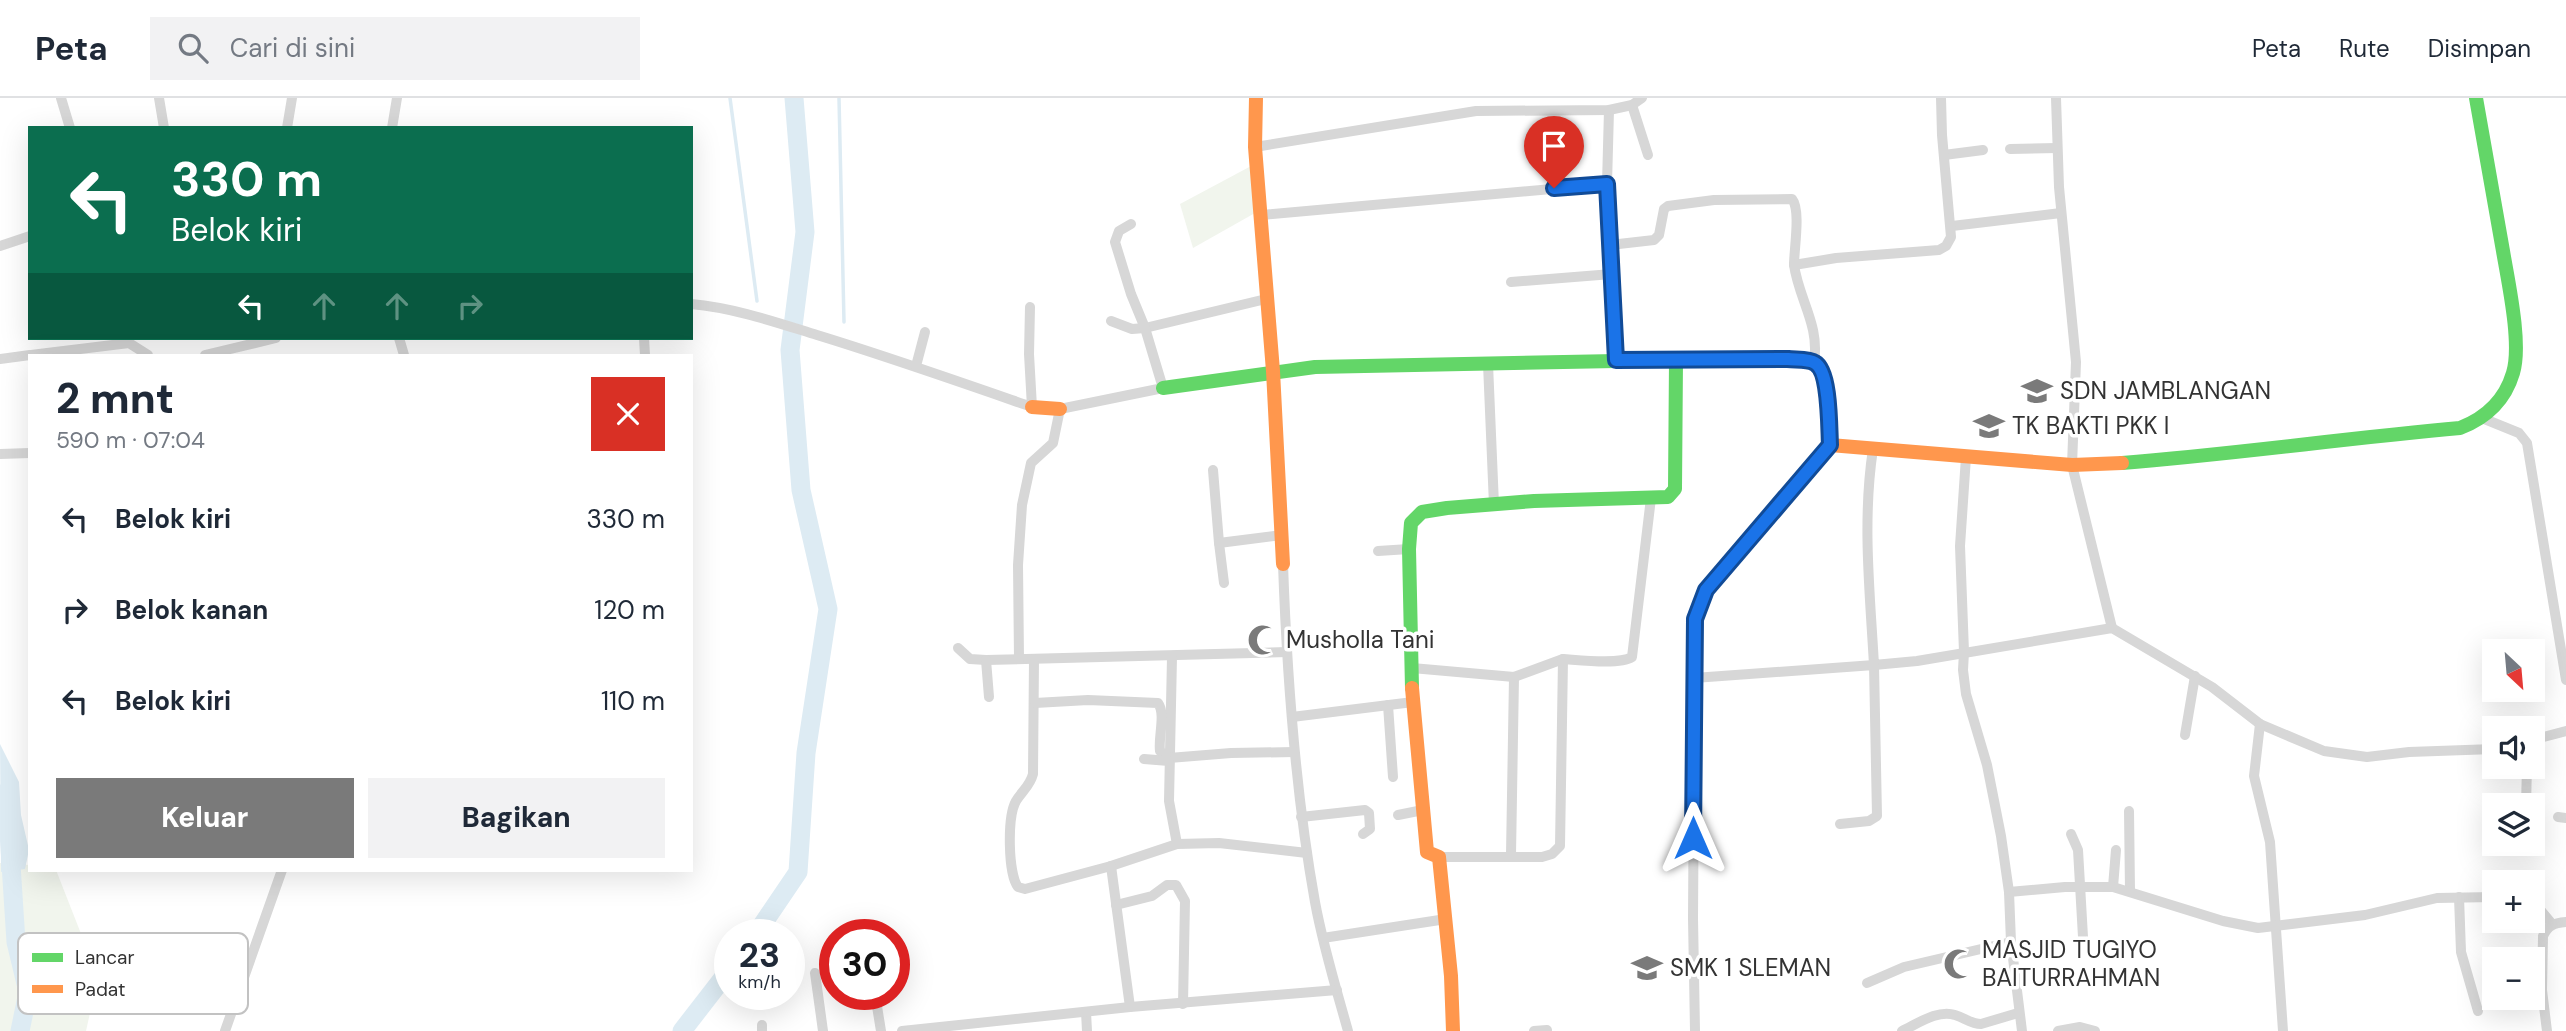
<!DOCTYPE html>
<html lang="id">
<head>
<meta charset="utf-8">
<style>
	:root { --surface:#fff; --page:#f2f2f3; --text:#1f2937; --muted:#747a83; --line:#e0e1e3; --accent:#7a7a7a }
	body { margin:0; font-family:"DM Sans",sans-serif; background:var(--page); color:var(--text); height:100vh; display:flex; flex-direction:column; font-size:26px; white-space:nowrap }
	* { box-sizing:border-box; margin:0 }
	p { font-size:23px; color:var(--muted) }
	.icon { flex:none; width:38px; height:38px; fill:none; stroke:currentColor; stroke-width:2; stroke-linecap:round; stroke-linejoin:round }
	.map { position:relative; flex:1; overflow:hidden }
	.panel { position:absolute; left:28px; top:256px; width:665px; height:518px; display:flex; flex-direction:column; background:var(--surface); border-radius:0px; box-shadow:0 7px 28px #0002 }
	.panel>* { flex:none }
	.guide { position:absolute; left:28px; top:28px; width:665px; height:214px; border-radius:0px; box-shadow:0 7px 28px #0002; background:#0b6e4f; color:#fff; overflow:hidden }
	.needle { width:46px; rotate:154deg }
	.tools { position:absolute; left:2482px; top:541px; display:grid; gap:14px }
	.tools a { display:grid; place-items:center; width:63px; height:63px; border-radius:0px; background:var(--surface); box-shadow:0 7px 28px #0002; font-size:35px }
	.speed { position:absolute; left:714px; top:821px; display:flex; gap:14px; font-size:35px; font-weight:700; text-align:center }
	.speed>* { display:grid; place-content:center; width:91px; height:91px; border-radius:50%; background:var(--surface); box-shadow:0 7px 28px #0002; line-height:1 }
	.speed small { font-size:18px; font-weight:400 }
	.speed .limit { border:10px solid #d22; background:#fff; color:#111 }
	.pin { position:absolute; display:grid; place-items:center; width:60px; height:60px; color:#fff; margin:-72px -30px; border-radius:50% 50% 50% 0; rotate:-45deg; box-shadow:0 0 7px #0007 }
	.pin .icon { rotate:45deg }
	.me { position:absolute; width:77px; margin:-38px; rotate:0deg; stroke-linejoin:round; filter:drop-shadow(0 0 5px #0008) }
	.turn { display:flex; align-items:center; gap:24px; height:147px; padding:0 28px; font-size:32px }
	.turn .icon { width:91px; height:91px; stroke-width:2.5 }
	.turn b { display:block; font-size:49px; line-height:60px }
	.lanes { display:flex; align-items:center; height:66px; padding:0 28px; background:#0003; justify-content:center; gap:35px; direction:ltr }
	.lanes .off { opacity:.35 }
	.round { display:grid; place-items:center; flex:none; width:74px; height:74px; border-radius:0px; background:var(--page) }
	.head { display:flex; align-items:center; justify-content:space-between; height:119px; padding:0 28px }
	h1 { font-size:42px; font-weight:800; line-height:52px }
	.action { display:flex; gap:14px; margin-top:auto; padding:14px 28px }
	.action a { flex:1; height:80px; border-radius:0px; background:var(--accent); color:#fff; font-size:28px; font-weight:800; line-height:80px; text-align:center }
	.action a+a { background:var(--page); color:var(--text) }
	ul { padding:0; list-style:none }
	li { display:flex; align-items:center; gap:21px; height:91px; padding:0 28px }
	li div { flex:1 }
	li b { display:block; font-size:26px }
	li em { font-style:normal }
	header { display:flex; align-items:center; gap:42px; box-sizing:border-box; height:98px; padding:0 35px; background:var(--surface); border-bottom:2px solid var(--line) }
	header strong { font-size:33px }
	nav { display:flex; gap:38px; margin-inline-start:auto; font-size:24px }
	.search { width:490px; height:63px; background:var(--page); display:flex; align-items:center; gap:18px; box-sizing:border-box; padding:0 24px; border-radius:0px; color:var(--muted); font-size:26px }
	.map>svg:first-child { display:block }
	.green { fill:#f1f5ed }
	.water { fill:#ddebf3 }
	.lines { fill:none; stroke-linecap:round; stroke-linejoin:round }
	.stream { stroke:#ddebf3; stroke-width:3.5 }
	.river { stroke:#ddebf3; stroke-width:19 }
	.street { stroke:#d7d7d7; stroke-width:10 }
	.fast { stroke:#63d668; stroke-width:14 }
	.slow { stroke:#ff974d; stroke-width:14 }
	.route-casing { stroke:#114b97; stroke-width:18 }
	.route { stroke:#1a73e8; stroke-width:12 }
	.labels { text-anchor:middle; stroke-width:7; stroke-linejoin:round; paint-order:stroke }
	.poi-label { font-size:24px; fill:#333; stroke:#fff; text-anchor:start }
	.key { fill:#fff; stroke:#c2c2c2; stroke-width:2 }
	.key-label { font-size:19px; fill:#333 }
</style>
</head>
<body>
<header>
<strong>Peta</strong>
<div class="search"><svg class="icon" aria-label="search" viewBox="0 0 24 24"><circle cx="10" cy="10" r="6"/><path d="M15 15l6 6"/></svg>Cari di sini</div>
<nav><a>Peta</a><a>Rute</a><a>Disimpan</a></nav>
</header>
<div class="map">
<svg width="2566" height="933" viewBox="0 0 2566 933">
	<rect width="100%" height="100%" fill="#fff"/>
	<!-- green -->
	<g class="green">
		<path d="M1253 67 1255 115 1193 150 1180 106Z"/>
		<path d="M0 765 30 767V772H56L98 879 86 933H0Z"/>
	</g>
	<!-- water -->
	<path class="water" d="M0 646 19 684 21 717 29 752 25 771 1 774Z"/>
	<g class="lines">
		<!-- stream -->
		<g class="stream">
			<path d="M730 0 757 203"/>
			<path d="M839 0 844 224"/>
		</g>
		<!-- river -->
		<g class="river">
			<path d="M0 696 9 735 16 844 28 894 20 933"/>
			<path d="M756 836 798 774 806 655 828 511 801 392 790 252 805 134 794 0"/>
			<path d="M682 933 730 871"/>
		</g>
		<!-- street -->
		<g class="street">
			<path d="M61 0 70 30"/>
			<path d="M159 0 164 30"/>
			<path d="M2056 0 2059 89 2076 264 2072 367 2112 530"/>
			<path d="M1632 7 1648 57"/>
			<path d="M1609 12 1607 86 1616 262"/>
			<path d="M287 30 292 0"/>
			<path d="M392 30 397 0"/>
			<path d="M1255 49 1476 13 1609 12 1632 7 1642 0"/>
			<path d="M2010 51 2057 50"/>
			<path d="M1944 57 1983 52"/>
			<path d="M1262 117 1607 86"/>
			<path d="M1952 128 2061 115"/>
			<path d="M1610 147 1654 142 1659 137 1664 111 1668 108 1714 102 1792 101C1801 112 1794 151 1794 167"/>
			<path d="M0 148 30 138"/>
			<path d="M1511 184 1612 176"/>
			<path d="M691 206C735 210 775 224 817 237 889 259 960 284 1032 309L1029 256 1030 209"/>
			<path d="M1111 223 1132 231 1145 230 1266 201"/>
			<path d="M399 240 404 257"/>
			<path d="M644 240 645 257"/>
			<path d="M31 257 129 245 148 257"/>
			<path d="M205 257 276 240"/>
			<path d="M0 261 30 257"/>
			<path d="M1814 264C1820 227 1799 202 1794 167L1836 160 1939 152 1946 148 1951 139 1942 37 1941 0"/>
			<path d="M1488 266 1494 407"/>
			<path d="M916 268 925 234"/>
			<path d="M2482 320 2519 335 2527 345 2566 582"/>
			<path d="M1873 351C1862 423 1870 495 1874 567L1917 563 2112 530 2212 589 2260 626 2324 653 2367 659 2409 654 2494 651"/>
			<path d="M0 356 30 355"/>
			<path d="M1966 359 1960 448 1964 554 1963 572 1966 596 1987 667 2001 738 2009 794 2011 844 2022 933"/>
			<path d="M1213 372 1219 445"/>
			<path d="M1378 453 1409 451"/>
			<path d="M1283 466C1287 580 1295 693 1315 804 1323 848 1336 890 1348 933"/>
			<path d="M1224 485 1219 445 1282 437"/>
			<path d="M958 550 970 561 986 562 1287 554"/>
			<path d="M1172 559 1169 703 1177 746"/>
			<path d="M1019 561 1018 467 1022 407 1031 365 1053 345 1060 311 1163 290 1145 230 1131 196 1115 144 1119 133 1131 126"/>
			<path d="M1034 561 1033 676C1030 688 1022 693 1016 703 1007 719 1008 776 1018 789L1025 791 1111 768 1177 746 1219 745 1307 755"/>
			<path d="M986 562 989 599"/>
			<path d="M1412 570 1514 579 1563 561"/>
			<path d="M1694 580 1874 567 1877 718 1869 723 1840 726"/>
			<path d="M1035 605 1088 602 1158 605C1166 616 1158 639 1160 653L1169 660 1231 655 1294 654"/>
			<path d="M1388 607 1393 679"/>
			<path d="M1292 619 1413 604"/>
			<path d="M2260 626 2254 678 2270 744 2283 933"/>
			<path d="M2185 637 2195 578"/>
			<path d="M2532 642 2566 633"/>
			<path d="M1144 661 1169 663"/>
			<path d="M2526 707 2527 668"/>
			<path d="M2129 713 2130 793"/>
			<path d="M1398 717 1423 712"/>
			<path d="M1301 719 1365 712 1369 715 1370 731 1363 736"/>
			<path d="M2558 719 2566 720"/>
			<path d="M2071 736 2078 752 2083 839"/>
			<path d="M1511 757 1514 579"/>
			<path d="M1439 759H1542L1552 756 1560 748 1563 561C1579 562 1620 567 1632 559L1651 400"/>
			<path d="M1111 768 1130 909"/>
			<path d="M2113 789 2116 752"/>
			<path d="M2009 794 2065 789H2113L2223 823 2258 830 2365 817 2437 800 2494 799"/>
			<path d="M2459 799 2461 854 2478 913"/>
			<path d="M2532 802 2552 826"/>
			<path d="M1116 807 1152 798 1167 787H1176L1185 803 1183 906"/>
			<path d="M1323 840 1446 821"/>
			<path d="M815 875 823 933"/>
			<path d="M1867 885 1904 869 2011 844"/>
			<path d="M875 896 881 933"/>
			<path d="M1086 914 1087 933"/>
			<path d="M762 927V933"/>
			<path d="M225 933 282 772"/>
			<path d="M902 933 1130 909 1337 892"/>
			<path d="M1534 933 1547 932"/>
			<path d="M1695 933 1693 820 1695 521 1706 492 1830 347"/>
			<path d="M1902 933C1917 926 1938 911 1955 917 1965 920 1971 926 1981 926L2018 915"/>
			<path d="M2058 933 2080 929 2095 933"/>
			<path d="M2547 933 2542 892 2543 838C2548 827 2554 825 2566 824"/>
		</g>
		<!-- fast -->
		<g class="fast">
			<path d="M1163 290 1315 269 1669 262"/>
			<path d="M2122 365C2235 356 2347 340 2460 330 2486 320 2505 302 2513 275 2522 246 2508 183 2503 153 2494 102 2485 51 2476 0"/>
			<path d="M1412 590 1409 451 1411 425 1422 414 1447 410 1534 403 1668 399 1675 391 1676 262"/>
		</g>
		<!-- slow -->
		<g class="slow">
			<path d="M1256 0 1255 49 1273 273 1283 466"/>
			<path d="M1669 262 1788 261 1814 264 1824 277 1830 347 2072 367 2122 365"/>
			<path d="M1032 309 1060 311"/>
			<path d="M1412 590 1427 754 1439 759 1451 878 1453 933"/>
		</g>
	</g>
	<g class="lines">
		<!-- route casing -->
		<g class="route-casing">
			<path id="route" d="M1554 90 1607 86 1616 262 1788 261C1796 262 1809 261 1815 265 1830 273 1829 330 1830 347L1706 492 1695 521 1693 740"/>
		</g>
		<!-- route -->
		<use href="#route" class="route"/>
	</g>
	<!-- icons -->
	<defs>
		<g id="school-bare" transform="scale(2.415)"><path d="M0-5L7-2L0 1L-7-2ZM-4 1L0 2.5L4 1V4Q0 6-4 4Z" fill="#7a7a7a" stroke="#fff" stroke-width="2.5" paint-order="stroke"/></g>
		<g id="mosque-bare" transform="scale(2.415)"><path d="M3.5-4.9A6 6 0 1 0 3.5 4.9A5 5 0 1 1 3.5-4.9Z" fill="#7a7a7a" stroke="#fff" stroke-width="2.5" paint-order="stroke"/></g>
	</defs>
	<g fill-rule="evenodd">
		<use href="#school-bare" x="2037" y="293"/>
		<use href="#school-bare" x="1989" y="328"/>
		<use href="#mosque-bare" x="1263" y="542"/>
		<use href="#mosque-bare" x="1959" y="866"/>
		<use href="#school-bare" x="1647" y="870"/>
	</g>
	<g class="labels">
		<!-- poi labels -->
		<g class="poi-label">
			<text x="2060" y="301">SDN JAMBLANGAN</text>
			<text x="2012" y="336">TK BAKTI PKK I</text>
			<text x="1286" y="550">Musholla Tani</text>
			<text x="1982" y="860">MASJID TUGIYO<tspan x="1982" dy="28">BAITURRAHMAN</tspan></text>
			<text x="1670" y="878">SMK 1 SLEMAN</text>
		</g>
	</g>
	<!-- legend -->
	<rect x="18" y="835" width="230" height="81" rx="10" class="key"/>
	<rect x="32" y="855" width="31" height="9" fill="#63d668"/>
	<rect x="32" y="887" width="31" height="8" fill="#ff974d"/>
	<g class="key-label">
		<text x="75" y="866">Lancar</text>
		<text x="75" y="898">Padat</text>
	</g>
</svg>
<div class="tools">
<a><svg class="needle" viewBox="-14 -14 28 28"><path d="M0-13l5 13h-10z" fill="#e53935"/><path d="M0 13l5-13h-10z" fill="#747a83"/></svg></a>
<a><svg class="icon" aria-label="sound" viewBox="0 0 24 24"><path d="M4 9h4l5-4v14l-5-4H4zM17 9q2 3 0 6"/></svg></a>
<a><svg class="icon" aria-label="layers" viewBox="0 0 24 24"><path d="M12 4l9 5-9 5-9-5zM3 14l9 5 9-5"/></svg></a>
<a>+</a>
<a>−</a>
</div>
<div class="speed"><div>23<small>km/h</small></div><div class="limit">30</div></div>
<div class="pin" style="left:1554px;top:90px;background:#d93025"><svg class="icon" aria-label="arrive" viewBox="0 0 24 24"><path d="M6 21V4h12l-3 4 3 4H6"/></svg></div>
<svg class="me" style="left:1693px;top:740px" viewBox="-20 -20 40 40"><path d="M0-17L14 15 0 8-14 15z" fill="#1a73e8" stroke="#fff" stroke-width="4"/></svg>
<div class="guide">
<div class="turn"><svg class="icon" aria-label="left" viewBox="0 0 24 24"><path d="M17 20v-9H6M10 6l-5 5 5 5"/></svg><div><b>330 m</b>Belok kiri</div></div>
<div class="lanes"><svg class="icon" aria-label="left" viewBox="0 0 24 24"><path d="M17 20v-9H6M10 6l-5 5 5 5"/></svg><svg class="icon off" aria-label="ahead" viewBox="0 0 24 24"><path d="M12 20V5M6 11l6-6 6 6"/></svg><svg class="icon off" aria-label="ahead" viewBox="0 0 24 24"><path d="M12 20V5M6 11l6-6 6 6"/></svg><svg class="icon off" aria-label="right" viewBox="0 0 24 24"><path d="M7 20v-9h11M14 6l5 5-5 5"/></svg></div>
</div>
<section class="panel">
<div class="head"><div><h1>2 mnt</h1><p>590 m · 07:04</p></div><a class="round" style="background:#d93025;color:#fff"><svg class="icon" aria-label="close" viewBox="0 0 24 24"><path d="M6 6l12 12M18 6L6 18"/></svg></a></div>
<ul>
<li><svg class="icon" aria-label="left" viewBox="0 0 24 24"><path d="M17 20v-9H6M10 6l-5 5 5 5"/></svg><div><b>Belok kiri</b></div><em>330 m</em></li>
<li><svg class="icon" aria-label="right" viewBox="0 0 24 24"><path d="M7 20v-9h11M14 6l5 5-5 5"/></svg><div><b>Belok kanan</b></div><em>120 m</em></li>
<li><svg class="icon" aria-label="left" viewBox="0 0 24 24"><path d="M17 20v-9H6M10 6l-5 5 5 5"/></svg><div><b>Belok kiri</b></div><em>110 m</em></li>
</ul>
<div class="action"><a>Keluar</a><a>Bagikan</a></div>
</section>
</div>
</body>
</html>
